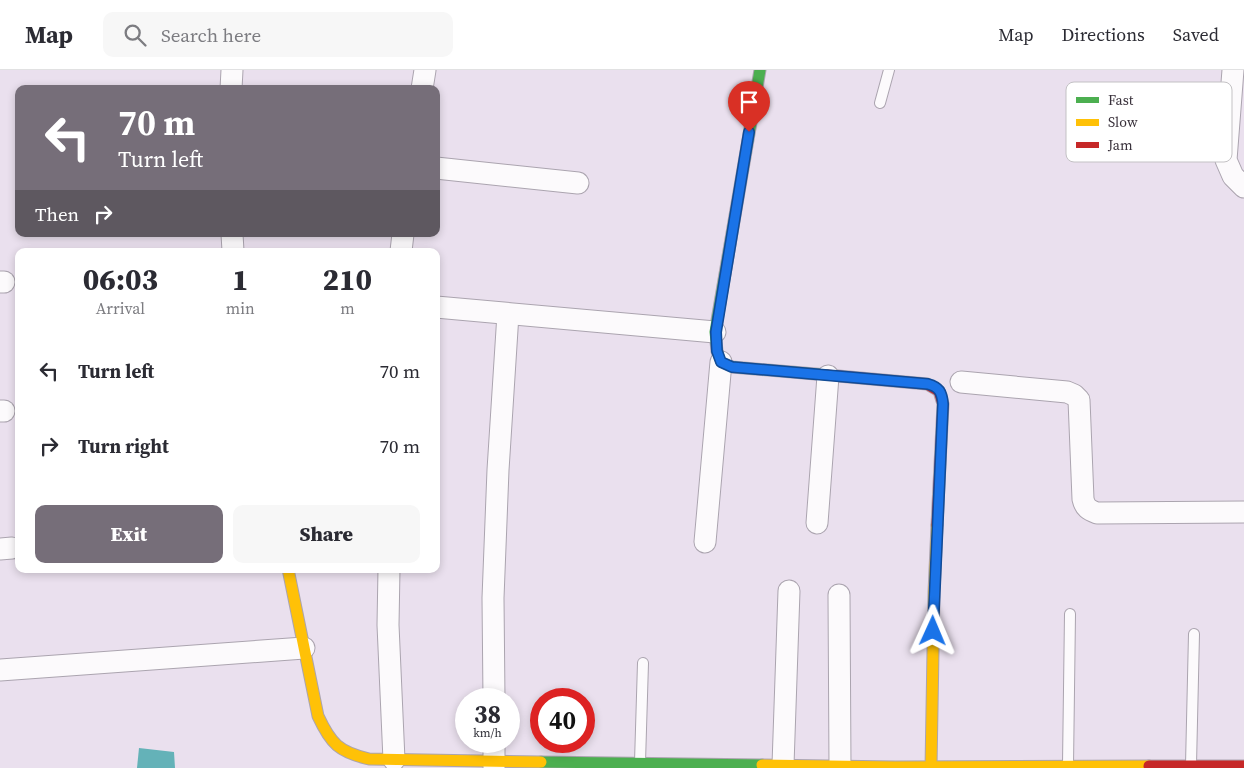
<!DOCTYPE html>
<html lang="en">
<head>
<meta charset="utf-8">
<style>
	:root { --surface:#fff; --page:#f7f7f7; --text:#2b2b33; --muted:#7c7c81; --line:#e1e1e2; --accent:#766e79 }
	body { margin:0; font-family:"Source Serif 4",serif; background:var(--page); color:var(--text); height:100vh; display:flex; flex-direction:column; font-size:19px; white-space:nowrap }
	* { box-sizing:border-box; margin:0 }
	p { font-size:16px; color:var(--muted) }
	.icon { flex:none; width:28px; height:28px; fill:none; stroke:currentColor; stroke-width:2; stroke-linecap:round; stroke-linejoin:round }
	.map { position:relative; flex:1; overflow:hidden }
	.panel { position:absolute; left:15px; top:178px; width:425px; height:325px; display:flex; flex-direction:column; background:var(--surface); border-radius:10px; box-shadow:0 2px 8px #0003 }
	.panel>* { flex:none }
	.hud { position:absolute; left:15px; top:15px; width:425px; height:152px; border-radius:10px; box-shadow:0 2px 8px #0003; background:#766e79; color:#fff; overflow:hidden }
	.speed { position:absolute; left:455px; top:618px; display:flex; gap:10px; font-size:25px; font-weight:700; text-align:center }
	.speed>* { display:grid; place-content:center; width:65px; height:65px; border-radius:50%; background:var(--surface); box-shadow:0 2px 8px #0003; line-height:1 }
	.speed small { font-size:12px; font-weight:400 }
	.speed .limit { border:8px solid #d22; background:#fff; color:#111 }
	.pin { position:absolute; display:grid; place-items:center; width:42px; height:42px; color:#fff; margin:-51px -21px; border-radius:50% 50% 50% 0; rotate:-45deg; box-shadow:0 0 5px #0007 }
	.pin .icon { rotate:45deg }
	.me { position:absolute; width:55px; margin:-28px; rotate:1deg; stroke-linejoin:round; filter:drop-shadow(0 0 4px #0008) }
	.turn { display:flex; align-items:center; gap:18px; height:105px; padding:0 20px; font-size:22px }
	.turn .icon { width:65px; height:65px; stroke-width:2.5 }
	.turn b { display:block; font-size:35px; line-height:42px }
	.then { display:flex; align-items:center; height:48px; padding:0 20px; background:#0003; gap:10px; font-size:19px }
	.eta { display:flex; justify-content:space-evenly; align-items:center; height:85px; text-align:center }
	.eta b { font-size:30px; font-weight:800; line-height:35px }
	.button { display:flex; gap:10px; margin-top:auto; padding:10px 20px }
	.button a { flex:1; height:58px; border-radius:10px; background:var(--accent); color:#fff; font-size:20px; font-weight:800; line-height:58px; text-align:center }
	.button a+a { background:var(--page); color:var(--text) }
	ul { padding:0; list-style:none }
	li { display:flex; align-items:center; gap:15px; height:75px; padding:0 20px }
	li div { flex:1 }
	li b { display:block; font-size:19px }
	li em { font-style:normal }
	header { display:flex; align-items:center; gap:30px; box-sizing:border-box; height:70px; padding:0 25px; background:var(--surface); border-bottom:1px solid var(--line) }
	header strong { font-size:24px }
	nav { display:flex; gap:28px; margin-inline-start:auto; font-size:18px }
	.search { width:350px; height:45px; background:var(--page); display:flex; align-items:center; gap:12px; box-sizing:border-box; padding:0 18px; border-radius:10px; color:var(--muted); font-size:19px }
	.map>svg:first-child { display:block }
	.water { fill:#64b2b8 }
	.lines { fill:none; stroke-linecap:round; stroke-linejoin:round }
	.lane-casing { stroke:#aba4af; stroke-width:12 }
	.street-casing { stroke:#aba4af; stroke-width:23 }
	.fast-casing { stroke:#aba4af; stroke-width:13 }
	.slow-casing { stroke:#aba4af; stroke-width:13 }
	.jam-casing { stroke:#aba4af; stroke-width:13 }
	.lane { stroke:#fcfafc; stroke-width:10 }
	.street { stroke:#fcfafc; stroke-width:21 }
	.fast { stroke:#4caf50; stroke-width:11 }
	.slow { stroke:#ffc107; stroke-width:11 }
	.jam { stroke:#c62828; stroke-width:11 }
	.route-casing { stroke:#114b97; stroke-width:12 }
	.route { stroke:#1a73e8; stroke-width:9 }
	.key { fill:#fff; stroke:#c3c1c4; stroke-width:1 }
	.key-label { font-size:14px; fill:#38303a }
</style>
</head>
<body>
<header>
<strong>Map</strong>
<div class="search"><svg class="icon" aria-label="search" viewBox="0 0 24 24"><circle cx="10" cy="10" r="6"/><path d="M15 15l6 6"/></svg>Search here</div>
<nav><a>Map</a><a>Directions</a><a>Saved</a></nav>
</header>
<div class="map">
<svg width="1244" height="698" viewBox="0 0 1244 698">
	<rect width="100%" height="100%" fill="#eae0ee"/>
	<!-- water -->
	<path class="water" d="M139 678 174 682 175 698H137Z"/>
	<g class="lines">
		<!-- lane casing -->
		<g class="lane-casing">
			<g id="lane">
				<path d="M880 33 889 0"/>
				<path d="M640 692 643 593"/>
				<path d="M1068 695 1070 544"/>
				<path d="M1191 695 1194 564"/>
			</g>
		</g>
		<!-- street casing -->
		<g class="street-casing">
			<g id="street">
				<path d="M1233 0 1226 90 1233 106 1244 117"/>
				<path d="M231 19 232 0"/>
				<path d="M422 19 425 0"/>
				<path d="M436 98 578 113"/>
				<path d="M232 164 233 181"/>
				<path d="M401 181 403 164"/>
				<path d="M0 212H4"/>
				<path d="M436 237 715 262"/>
				<path d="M961 312 1067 322 1074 325 1079 330 1083 429C1085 438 1089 440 1097 443L1244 442"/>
				<path d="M0 341H4"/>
				<path d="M817 453 828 306"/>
				<path d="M705 472 721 292"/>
				<path d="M0 479 12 478"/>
				<path d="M389 499 388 555 394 690"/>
				<path d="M839 525 840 696"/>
				<path d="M0 600 304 578"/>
				<path d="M494 629 493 528 498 400 508 244"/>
				<path d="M494 671V698"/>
				<path d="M783 695 789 521"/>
			</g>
		</g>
		<!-- fast casing -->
		<g class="fast-casing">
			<g id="fast">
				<path d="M760 0 715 262 717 281 721 292 732 297 827 305"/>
				<path d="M541 692 762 695"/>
			</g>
		</g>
		<!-- slow casing -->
		<g class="slow-casing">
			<g id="slow">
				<path d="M288 499 318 646C331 674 339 682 369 689L541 692"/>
				<path d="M762 695 895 697 1149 696"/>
				<path d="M931 698 934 522 937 455"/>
			</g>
		</g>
		<!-- jam casing -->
		<g class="jam-casing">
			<g id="jam">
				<path d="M827 305 927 314 939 321 943 334 937 455"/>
				<path d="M1149 696H1244"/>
			</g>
		</g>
		<!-- lane -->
		<use href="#lane" class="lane"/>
		<!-- street -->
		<use href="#street" class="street"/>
		<!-- fast -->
		<use href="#fast" class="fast"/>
		<!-- slow -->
		<use href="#slow" class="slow"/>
		<!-- jam -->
		<use href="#jam" class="jam"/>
	</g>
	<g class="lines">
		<!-- route casing -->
		<g class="route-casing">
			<path id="route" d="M749 62 716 262 717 281 721 292 732 297 928 314C939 317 942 322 943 334L933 561"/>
		</g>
		<!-- route -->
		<use href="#route" class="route"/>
	</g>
	<!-- legend -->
	<rect x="1066" y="12" width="166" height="80" rx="8" class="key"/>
	<rect x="1076" y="27" width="23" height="6" fill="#4caf50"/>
	<rect x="1076" y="49" width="23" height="7" fill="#ffc107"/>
	<rect x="1076" y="72" width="23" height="6" fill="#c62828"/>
	<g class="key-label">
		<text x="1108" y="35">Fast</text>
		<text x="1108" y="57">Slow</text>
		<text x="1108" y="80">Jam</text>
	</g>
</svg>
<div class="speed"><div>38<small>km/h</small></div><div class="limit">40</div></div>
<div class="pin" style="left:749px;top:62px;background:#d93025"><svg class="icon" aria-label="arrive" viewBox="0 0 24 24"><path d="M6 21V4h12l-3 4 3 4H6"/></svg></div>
<svg class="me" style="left:933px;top:561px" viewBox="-20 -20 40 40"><path d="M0-17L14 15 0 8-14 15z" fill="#1a73e8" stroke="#fff" stroke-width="4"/></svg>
<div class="hud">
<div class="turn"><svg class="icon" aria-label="left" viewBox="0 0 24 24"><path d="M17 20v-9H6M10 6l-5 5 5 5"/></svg><div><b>70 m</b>Turn left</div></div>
<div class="then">Then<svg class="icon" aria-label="right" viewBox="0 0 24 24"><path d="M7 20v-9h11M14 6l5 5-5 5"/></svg></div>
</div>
<section class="panel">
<div class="eta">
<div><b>06:03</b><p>Arrival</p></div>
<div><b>1</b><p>min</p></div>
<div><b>210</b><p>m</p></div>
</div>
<ul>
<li><svg class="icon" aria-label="left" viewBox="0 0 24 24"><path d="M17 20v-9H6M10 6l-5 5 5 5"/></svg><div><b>Turn left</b></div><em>70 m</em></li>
<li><svg class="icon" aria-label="right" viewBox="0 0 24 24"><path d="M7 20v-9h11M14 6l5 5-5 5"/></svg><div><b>Turn right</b></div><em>70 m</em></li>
</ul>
<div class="button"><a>Exit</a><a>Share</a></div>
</section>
</div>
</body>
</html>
